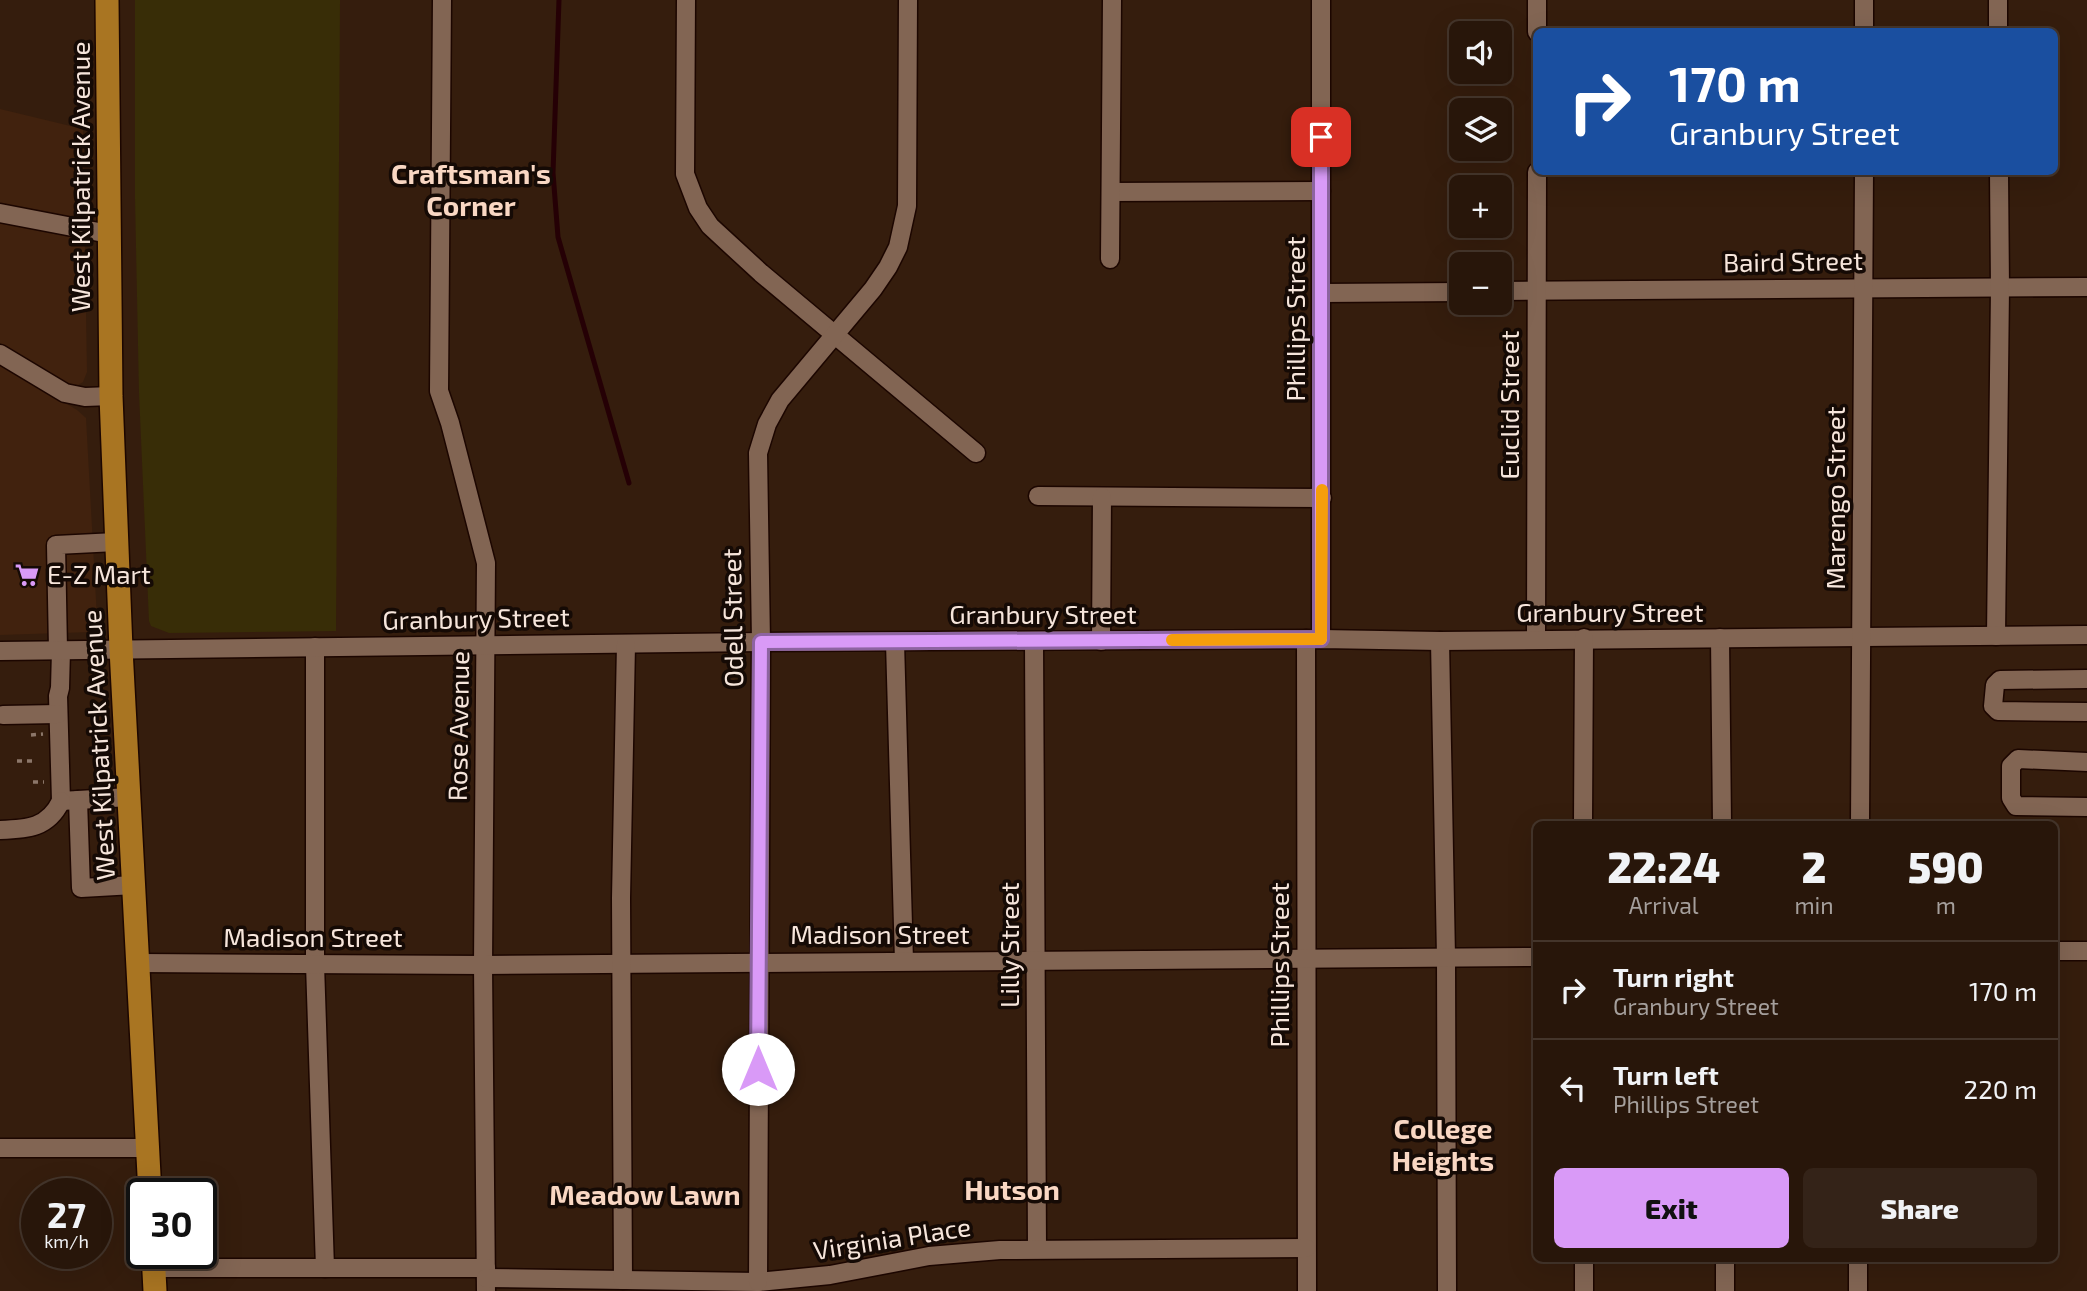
<!DOCTYPE html>
<html lang="en">
<head>
<meta charset="utf-8">
<style>
	:root { --surface:#28160a; --page:#342318; --text:#f1f3f6; --muted:#a59f9c; --line:#44352b; --accent:#d99af7 }
	body { margin:0; font-family:"Exo 2",sans-serif; background:var(--page); color:var(--text); height:100vh; display:flex; flex-direction:column; font-size:26px; white-space:nowrap }
	* { box-sizing:border-box; margin:0 }
	p { font-size:23px; color:var(--muted) }
	.icon { flex:none; width:38px; height:38px; fill:none; stroke:currentColor; stroke-width:2; stroke-linecap:round; stroke-linejoin:round }
	.map { position:relative; flex:1; overflow:hidden }
	.sheet { position:absolute; left:1533px; top:821px; width:525px; height:441px; display:flex; flex-direction:column; background:var(--surface); border-radius:10px; box-shadow:0 7px 28px #0002,0 0 0 2px var(--line) }
	.sheet>* { flex:none }
	.hud { position:absolute; left:1533px; top:28px; width:525px; height:147px; border-radius:10px; box-shadow:0 7px 28px #0002,0 0 0 2px var(--line); background:#1a4fa0; color:#fff; overflow:hidden }
	.tools { position:absolute; left:1449px; top:21px; display:grid; gap:14px }
	.tools a { display:grid; place-items:center; width:63px; height:63px; border-radius:10px; background:var(--surface); box-shadow:0 7px 28px #0002,0 0 0 2px var(--line); font-size:35px }
	.speed { position:absolute; left:21px; top:1178px; display:flex; gap:14px; font-size:35px; font-weight:700; text-align:center }
	.speed>* { display:grid; place-content:center; width:91px; height:91px; border-radius:50%; background:var(--surface); box-shadow:0 7px 28px #0002,0 0 0 2px var(--line); line-height:1 }
	.speed small { font-size:18px; font-weight:400 }
	.speed .limit { border:4px solid #111; border-radius:10px; background:#fff; color:#111 }
	.pin { position:absolute; display:grid; place-items:center; width:60px; height:60px; color:#fff; margin:-30px; border-radius:14px; box-shadow:0 4px 10px #0006 }
	.me { position:absolute; width:77px; margin:-38px; rotate:0deg; stroke-linejoin:round; filter:drop-shadow(0 0 5px #0008) }
	.turn { display:flex; align-items:center; gap:24px; height:147px; padding:0 21px; font-size:32px }
	.turn .icon { width:91px; height:91px; stroke-width:2.5 }
	.turn b { display:block; font-size:49px; line-height:60px }
	.eta { display:flex; justify-content:space-evenly; align-items:center; height:119px; text-align:center }
	.eta b { font-size:42px; font-weight:800; line-height:49px }
	.button { display:flex; gap:14px; margin-top:auto; padding:14px 21px }
	.button a { flex:1; height:80px; border-radius:10px; background:var(--accent); color:#111; font-size:28px; font-weight:800; line-height:80px; text-align:center }
	.button a+a { background:var(--page); color:var(--text) }
	ul { padding:0; list-style:none }
	li { display:flex; align-items:center; gap:21px; height:98px; padding:0 21px; border-top:2px solid var(--line) }
	li div { flex:1 }
	li b { display:block; font-size:26px }
	li em { font-style:normal }
	.map>svg:first-child { display:block }
	.built { fill:#41220e }
	.green { fill:#382d07 }
	.lines { fill:none; stroke-linecap:round; stroke-linejoin:round }
	.stream { stroke:#250005; stroke-width:5 }
	.minor-casing { stroke:#1c0600; stroke-width:21 }
	.major-casing { stroke:#1c0600; stroke-width:26 }
	.path { stroke:#8c776a; stroke-width:3.5; stroke-dasharray:5 5; stroke-linecap:butt }
	.minor { stroke:#826553; stroke-width:18 }
	.major { stroke:#a97522; stroke-width:23 }
	.route-casing { stroke:#8d64a1; stroke-width:18 }
	.route { stroke:#d99af7; stroke-width:12 }
	.slow { stroke:#f59e0b; stroke-width:12 }
	.labels { text-anchor:middle; stroke-width:7; stroke-linejoin:round; paint-order:stroke }
	.street-label { font-size:26px; fill:#f6e5db; stroke:#150a05 }
	.poi-label { font-size:26px; fill:#f6e5db; stroke:#150a05; text-anchor:start }
	.neighbourhood-label { font-size:28px; font-weight:bold; fill:#f9d7c3; stroke:#150a05 }
</style>
</head>
<body>
<div class="map">
<svg width="2087" height="1291" viewBox="0 0 2087 1291">
	<rect width="100%" height="100%" fill="#351d0d"/>
	<!-- built -->
	<g class="built">
		<path d="M0 109 83 129 87 372 83 382 78 385H70L0 343Z"/>
		<path d="M0 364 77 410 86 418 97 618 95 629 91 632 0 635Z"/>
	</g>
	<!-- green -->
	<path class="green" d="M135 0H340L336 631 169 633 151 626 149 621 139 393 135 198Z"/>
	<g class="lines">
		<!-- stream -->
		<path class="stream" d="M559 0 553 173 558 237 629 483"/>
		<!-- minor casing -->
		<g class="minor-casing">
			<g id="minor">
				<path d="M442 0 439 391 450 423 486 563 483 965 486 1291"/>
				<path d="M686 0 685 174 698 208 710 226 761 273 976 453"/>
				<path d="M1321 0V639"/>
				<path d="M1537 0V32"/>
				<path d="M1864 0V32"/>
				<path d="M1998 32V0"/>
				<path d="M1111 192 1321 191"/>
				<path d="M0 213 109 234"/>
				<path d="M1110 259 1112 0"/>
				<path d="M1500 291 2087 287"/>
				<path d="M1323 293 1461 292"/>
				<path d="M0 354 65 393 85 397 111 396"/>
				<path d="M1038 496 1322 498"/>
				<path d="M1996 636 2000 288 1999 172"/>
				<path d="M1720 638 1722 824"/>
				<path d="M1306 639 1307 1291"/>
				<path d="M1536 639 1537 172"/>
				<path d="M1101 641 1102 497"/>
				<path d="M1440 641 1446 957 1447 1291"/>
				<path d="M895 642 904 961"/>
				<path d="M1034 642 1037 1248"/>
				<path d="M315 647V964L325 1268"/>
				<path d="M58 650 56 545 116 542"/>
				<path d="M61 650 60 688 58 696 61 801 129 797"/>
				<path d="M0 651 761 642 1321 639 1440 641 2087 635"/>
				<path d="M2087 679 2000 680 1995 685 1993 706 1998 711 2087 712"/>
				<path d="M3 715 58 714"/>
				<path d="M2087 762 2018 759 2011 766V798L2016 806 2087 807"/>
				<path d="M78 800 81 888 134 885"/>
				<path d="M1583 824 1584 638"/>
				<path d="M1860 824 1864 172"/>
				<path d="M0 830C28 829 48 828 61 801"/>
				<path d="M2054 951H2087"/>
				<path d="M139 963 483 965 1536 957"/>
				<path d="M0 1148H148"/>
				<path d="M1584 1258V1291"/>
				<path d="M154 1268H486"/>
				<path d="M486 1278 758 1282 830 1275 929 1256 1000 1250 1306 1248"/>
				<path d="M623 1280 621 898 626 644"/>
				<path d="M758 1282 761 642 758 453 767 424 780 400 873 289 888 267 898 247 907 206 908 0"/>
				<path d="M1725 1291V1258"/>
				<path d="M1858 1291V1258"/>
			</g>
		</g>
		<!-- major casing -->
		<g class="major-casing">
			<g id="major">
				<path d="M107 0 111 396 121 649 150 1194"/>
				<path d="M153 1253 155 1291"/>
			</g>
		</g>
		<!-- path -->
		<g class="path">
			<path d="M31 735 43 734"/>
			<path d="M17 761H32"/>
			<path d="M33 782H44"/>
		</g>
		<!-- minor -->
		<use href="#minor" class="minor"/>
		<!-- major -->
		<use href="#major" class="major"/>
	</g>
	<g class="lines">
		<!-- route casing -->
		<g class="route-casing">
			<path id="route" d="M758 1069 761 642 1321 639V137"/>
		</g>
		<!-- route -->
		<use href="#route" class="route"/>
		<!-- slow -->
		<path class="slow" d="M1172 640 1321 639 1322 490"/>
	</g>
	<!-- icons -->
	<defs>
		<g id="supermarket-bare" transform="scale(1.89)"><path d="M-6-5.5h2.5l.6 2H6L4.5 2H-2.5L-4.4-4H-6ZM-1.5 3.2a1.3 1.3 0 1 0 .1 0ZM3 3.2a1.3 1.3 0 1 0 .1 0Z" fill="#d99af7" stroke="#150a05" stroke-width="2.5" paint-order="stroke"/></g>
	</defs>
	<g fill-rule="evenodd">
		<use href="#supermarket-bare" x="27" y="575"/>
	</g>
	<g class="labels">
		<!-- street labels -->
		<g class="street-label">
			<text transform="translate(81 177) rotate(-90)" y="9">West Kilpatrick Avenue</text>
			<text transform="translate(1793 262) rotate(-1)" y="9">Baird Street</text>
			<text transform="translate(1296 319) rotate(-90)" y="9">Phillips Street</text>
			<text transform="translate(1510 405) rotate(-90)" y="9">Euclid Street</text>
			<text transform="translate(1836 498) rotate(-90)" y="9">Marengo Street</text>
			<text x="1610" y="622">Granbury Street</text>
			<text x="1043" y="624">Granbury Street</text>
			<text transform="translate(733 618) rotate(-91)" y="9">Odell Street</text>
			<text transform="translate(476 619) rotate(-1)" y="9">Granbury Street</text>
			<text transform="translate(459 726) rotate(-89)" y="9">Rose Avenue</text>
			<text transform="translate(99 745) rotate(-93)" y="9">West Kilpatrick Avenue</text>
			<text x="880" y="944">Madison Street</text>
			<text x="313" y="947">Madison Street</text>
			<text transform="translate(1010 945) rotate(-90)" y="9">Lilly Street</text>
			<text transform="translate(1280 965) rotate(-90)" y="9">Phillips Street</text>
			<text transform="translate(892 1239) rotate(-9)" y="9">Virginia Place</text>
		</g>
		<!-- poi labels -->
		<g class="poi-label">
			<text x="47" y="584">E-Z Mart</text>
		</g>
		<!-- neighbourhood labels -->
		<g class="neighbourhood-label">
			<text x="471" y="184">Craftsman's<tspan x="471" dy="32">Corner</tspan></text>
			<text x="1443" y="1139">College<tspan x="1443" dy="32">Heights</tspan></text>
			<text x="1012" y="1200">Hutson</text>
			<text x="645" y="1205">Meadow Lawn</text>
		</g>
	</g>
</svg>
<div class="tools">
<a><svg class="icon" aria-label="sound" viewBox="0 0 24 24"><path d="M4 9h4l5-4v14l-5-4H4zM17 9q2 3 0 6"/></svg></a>
<a><svg class="icon" aria-label="layers" viewBox="0 0 24 24"><path d="M12 4l9 5-9 5-9-5zM3 14l9 5 9-5"/></svg></a>
<a>+</a>
<a>−</a>
</div>
<div class="speed"><div>27<small>km/h</small></div><div class="limit">30</div></div>
<div class="pin" style="left:1321px;top:137px;background:#d93025"><svg class="icon" aria-label="arrive" viewBox="0 0 24 24"><path d="M6 21V4h12l-3 4 3 4H6"/></svg></div>
<svg class="me" style="left:758px;top:1069px" viewBox="-20 -20 40 40"><circle r="19" fill="#fff"/><path d="M0-13L10 11 0 6-10 11z" fill="#d99af7"/></svg>
<div class="hud">
<div class="turn"><svg class="icon" aria-label="right" viewBox="0 0 24 24"><path d="M7 20v-9h11M14 6l5 5-5 5"/></svg><div><b>170 m</b>Granbury Street</div></div>
</div>
<section class="sheet">
<div class="eta">
<div><b>22:24</b><p>Arrival</p></div>
<div><b>2</b><p>min</p></div>
<div><b>590</b><p>m</p></div>
</div>
<ul>
<li><svg class="icon" aria-label="right" viewBox="0 0 24 24"><path d="M7 20v-9h11M14 6l5 5-5 5"/></svg><div><b>Turn right</b><p>Granbury Street</p></div><em>170 m</em></li>
<li><svg class="icon" aria-label="left" viewBox="0 0 24 24"><path d="M17 20v-9H6M10 6l-5 5 5 5"/></svg><div><b>Turn left</b><p>Phillips Street</p></div><em>220 m</em></li>
</ul>
<div class="button"><a>Exit</a><a>Share</a></div>
</section>
</div>
</body>
</html>
